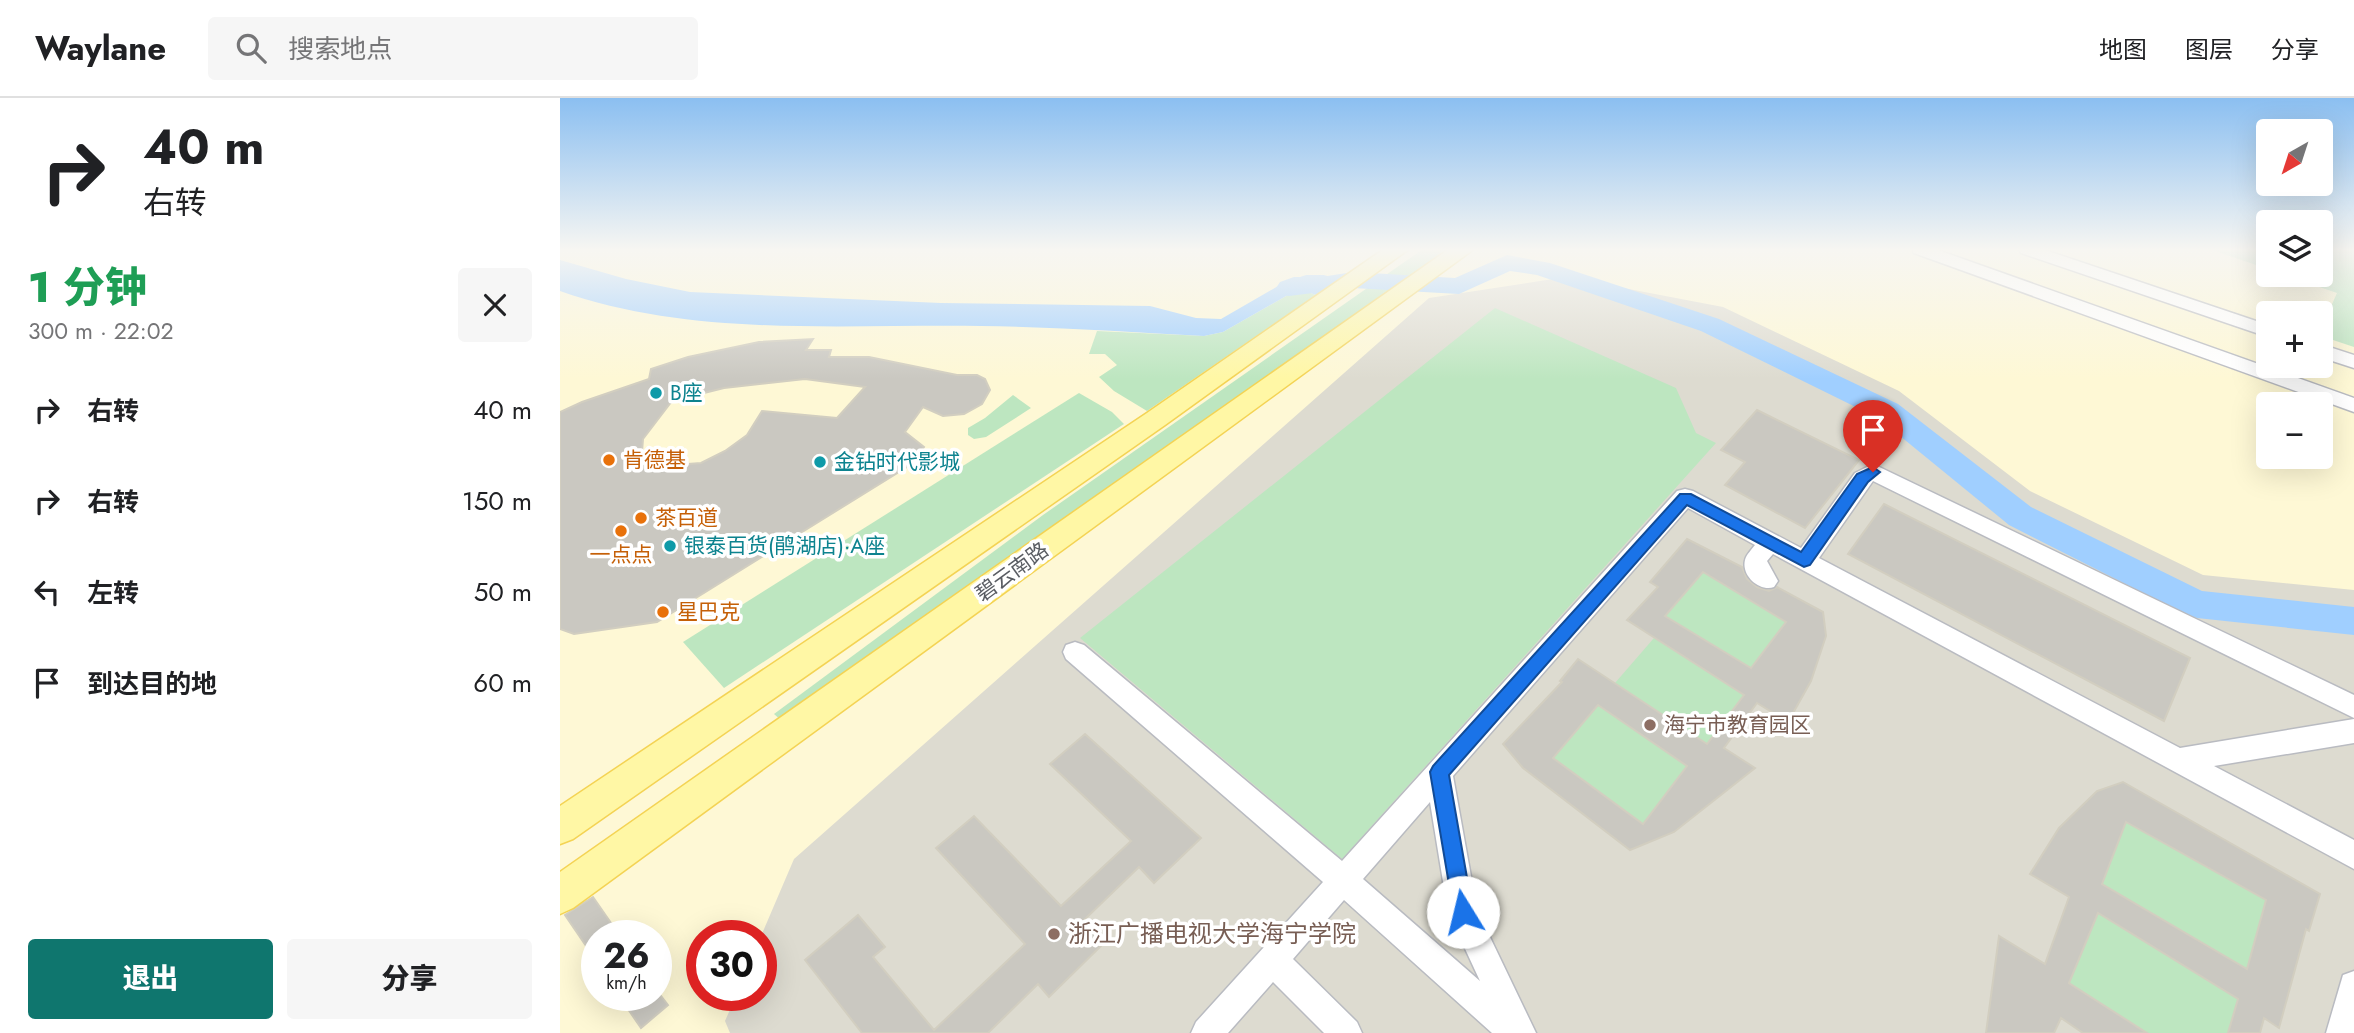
<!DOCTYPE html>
<html lang="zh">
<head>
<meta charset="utf-8">
<style>
	:root { --surface:#fff; --page:#f6f6f6; --text:#202124; --muted:#757577; --line:#e0e0e0; --accent:#0f766e }
	body { margin:0; font-family:Jost,"Noto Sans SC",sans-serif; background:var(--page); color:var(--text); height:100vh; display:flex; flex-direction:column; font-size:26px; white-space:nowrap }
	* { box-sizing:border-box; margin:0 }
	p { font-size:23px; color:var(--muted) }
	.icon { flex:none; width:38px; height:38px; fill:none; stroke:currentColor; stroke-width:2; stroke-linecap:round; stroke-linejoin:round }
	.map { position:relative; flex:1; overflow:hidden }
	.sheet { display:flex; flex-direction:column; background:var(--surface); width:560px }
	.sheet>* { flex:none }
	.banner { background:#fff; color:var(--text); overflow:hidden }
	.needle { width:46px; rotate:219deg }
	.tools { position:absolute; left:1696px; top:21px; display:grid; gap:14px }
	.tools a { display:grid; place-items:center; width:77px; height:77px; border-radius:7px; background:var(--surface); box-shadow:0 7px 28px #0002; font-size:35px }
	.speed { position:absolute; left:21px; top:822px; display:flex; gap:14px; font-size:35px; font-weight:700; text-align:center }
	.speed>* { display:grid; place-content:center; width:91px; height:91px; border-radius:50%; background:var(--surface); box-shadow:0 7px 28px #0002; line-height:1 }
	.speed small { font-size:18px; font-weight:400 }
	.speed .limit { border:10px solid #d22; background:#fff; color:#111 }
	.pin { position:absolute; display:grid; place-items:center; width:60px; height:60px; color:#fff; margin:-72px -30px; border-radius:50% 50% 50% 0; rotate:-45deg; box-shadow:0 0 7px #0007 }
	.pin .icon { rotate:45deg }
	.me { position:absolute; width:77px; margin:-38px; rotate:351deg; stroke-linejoin:round; filter:drop-shadow(0 0 5px #0008) }
	.turn { display:flex; align-items:center; gap:24px; height:147px; padding:0 28px; font-size:32px }
	.turn .icon { width:91px; height:91px; stroke-width:2.5 }
	.turn b { display:block; font-size:49px; line-height:60px }
	.round { display:grid; place-items:center; flex:none; width:74px; height:74px; border-radius:7px; background:var(--page) }
	.overview { display:flex; align-items:center; justify-content:space-between; height:119px; padding:0 28px }
	h1 { font-size:42px; font-weight:800; line-height:52px; color:#1e9e55 }
	.button { display:flex; gap:14px; margin-top:auto; padding:14px 28px }
	.button a { flex:1; height:80px; border-radius:7px; background:var(--accent); color:#fff; font-size:28px; font-weight:800; line-height:80px; text-align:center }
	.button a+a { background:var(--page); color:var(--text) }
	ul { padding:0; list-style:none }
	li { display:flex; align-items:center; gap:21px; height:91px; padding:0 28px }
	li div { flex:1 }
	li b { display:block; font-size:26px }
	li em { font-style:normal }
	header { display:flex; align-items:center; gap:42px; box-sizing:border-box; height:98px; padding:0 35px; background:var(--surface); border-bottom:2px solid var(--line) }
	header strong { font-size:33px }
	nav { display:flex; gap:38px; margin-inline-start:auto; font-size:24px }
	.search { width:490px; height:63px; background:var(--page); display:flex; align-items:center; gap:18px; box-sizing:border-box; padding:0 24px; border-radius:7px; color:var(--muted); font-size:26px }
	main { display:flex; flex:1; min-height:0 }
	.map>svg:first-child { display:block }
	.commercial { fill:#fef8d5; fill-rule:evenodd }
	.education { fill:#dddbd0 }
	.green { fill:#bde6c0 }
	.water { fill:#a0cfff }
	.lines { fill:none; stroke-linecap:round; stroke-linejoin:round }
	.river { fill:#a0cfff; fill-rule:evenodd }
	.building { fill:#cac8c1; stroke:#d2cec0; stroke-width:2; fill-rule:evenodd }
	.minor-casing { stroke:#b9bbc1; stroke-width:3 }
	.major-casing { stroke:#f4d354; stroke-width:3 }
	.minor { fill:#fff; fill-rule:evenodd }
	.major { fill:#fff7a5; fill-rule:evenodd }
	.route { fill:#1a73e8; stroke:#114b97; stroke-width:2 }
	.culture-dot { fill:#0f9aa8; stroke:#fff; stroke-width:2.5 }
	.food-dot { fill:#e8710a; stroke:#fff; stroke-width:2.5 }
	.education-dot { fill:#8d6e63; stroke:#fff; stroke-width:2.5 }
	.labels { text-anchor:middle; stroke-width:7; stroke-linejoin:round; paint-order:stroke }
	.culture-label { font-size:21px; fill:#0d838f; stroke:#fff; text-anchor:start }
	.food-label { font-size:21px; fill:#c56008; stroke:#fff; text-anchor:start }
	.street-label { font-size:21px; fill:#5a5d63; stroke:#fff }
	.education-label { font-size:21px; fill:#785e54; stroke:#fff; text-anchor:start }
	.near-education-label { font-size:24px; fill:#785e54; stroke:#fff; text-anchor:start }
</style>
</head>
<body>
<header>
<strong>Waylane</strong>
<div class="search"><svg class="icon" aria-label="search" viewBox="0 0 24 24"><circle cx="10" cy="10" r="6"/><path d="M15 15l6 6"/></svg>搜索地点</div>
<nav><a>地图</a><a>图层</a><a>分享</a></nav>
</header>
<main>
<section class="sheet">
<div class="banner">
<div class="turn"><svg class="icon" aria-label="right" viewBox="0 0 24 24"><path d="M7 20v-9h11M14 6l5 5-5 5"/></svg><div><b>40 m</b>右转</div></div>
</div>
<div class="overview"><div><h1>1 分钟</h1><p>300 m · 22:02</p></div><a class="round"><svg class="icon" aria-label="close" viewBox="0 0 24 24"><path d="M6 6l12 12M18 6L6 18"/></svg></a></div>
<ul>
<li><svg class="icon" aria-label="right" viewBox="0 0 24 24"><path d="M7 20v-9h11M14 6l5 5-5 5"/></svg><div><b>右转</b></div><em>40 m</em></li>
<li><svg class="icon" aria-label="right" viewBox="0 0 24 24"><path d="M7 20v-9h11M14 6l5 5-5 5"/></svg><div><b>右转</b></div><em>150 m</em></li>
<li><svg class="icon" aria-label="left" viewBox="0 0 24 24"><path d="M17 20v-9H6M10 6l-5 5 5 5"/></svg><div><b>左转</b></div><em>50 m</em></li>
<li><svg class="icon" aria-label="arrive" viewBox="0 0 24 24"><path d="M6 21V4h12l-3 4 3 4H6"/></svg><div><b>到达目的地</b></div><em>60 m</em></li>
</ul>
<div class="button"><a>退出</a><a>分享</a></div>
</section>
<div class="map">
<svg width="1794" height="935" viewBox="0 0 1794 935">
	<rect width="100%" height="100%" fill="#edece1"/>
	<!-- commercial -->
	<path class="commercial" d="M0 151H1708V177H1760L1761 151H1794V935H0ZM1708 215H1760V268H1708ZM1708 306H1760V359H1708ZM37 838H96V898H37ZM142 838H201V898H142Z"/>
	<!-- education -->
	<path class="education" d="M1006 179 1163 209 1339 293 1470 393 1643 477 1794 492V935H170L165 923 176 898H201V838L234 761 869 200Z"/>
	<!-- green -->
	<g class="green">
		<path d="M863 151H888L223 624 214 616 483 417Z"/>
		<path d="M1649 151H1708V171Z"/>
		<path d="M1761 151H1794V249L1761 238V231L1777 195 1724 177H1760Z"/>
		<path d="M745 193 756 197 587 313 554 293 539 279 557 267 545 256H529L537 233 644 238 663 234 728 197Z"/>
		<path d="M935 210 1116 290 1136 335 1156 345 782 761 520 540Z"/>
		<path d="M519 295 552 314 564 326 164 590 123 544Z"/>
		<path d="M453 297 471 310 426 339 414 341 408 337V330L425 320Z"/>
		<path d="M1143 474 1226 524 1191 570 1105 518Z"/>
		<path d="M1094 540 1184 597 1147 646 1055 585Z"/>
		<path d="M1038 607 1127 668 1083 726 993 660Z"/>
		<path d="M1566 724 1706 802 1687 871 1542 786Z"/>
		<path d="M1538 815 1678 901 1668 935H1587L1509 885Z"/>
	</g>
	<!-- water -->
	<path class="water" d="M0 162 66 181 130 194 381 205 590 208 636 220 661 221 725 184 746 177H764L777 181 756 197 745 193 728 197 663 234 644 238C570 234 495 229 421 228 282 226 134 240 0 193Z"/>
	<g class="lines">
		<!-- river -->
		<path class="river" d="M947 157 990 165 1159 221 1338 306 1471 409 1642 493 1794 509V537L1637 520 1625 516 1449 427 1318 320 1141 233 977 177 950 173 899 196 793 190 729 198 720 196 716 190 720 184 734 179H761L793 174 895 180Z"/>
	</g>
	<!-- building -->
	<g class="building">
		<path d="M253 241 246 252H271L269 259H309L397 277H417L425 281 430 292 422 306 404 316 383 318 363 309 345 334 364 349 355 364 97 524 14 536 0 531V314L22 304 89 281 91 271 128 259 199 244ZM245 281 305 289 277 320 202 313 187 337 165 353 141 365 101 368 87 362 82 354 83 341 112 303 164 290Z"/>
		<path d="M1197 312 1299 362 1245 430 1165 387 1185 364 1161 352Z"/>
		<path d="M1324 406 1630 560 1604 623 1288 456Z"/>
		<path d="M1127 441 1182 469 1187 481 1197 489 1209 493 1217 489 1263 514 1266 538 1251 583 1228 624 1197 605 1164 650 1195 670 1114 734 1070 752 963 670 943 646 1002 584 1000 583 1018 561 1147 646 1184 597 1067 522 1098 489 1090 484ZM1143 474 1226 524 1191 570 1105 518ZM1038 607 1127 668 1083 726 993 660Z"/>
		<path d="M525 636 641 740 594 785 579 769 523 823 544 845 489 899 478 886 428 935H302L245 862 298 817 325 849 313 859 374 932 465 846 376 750 414 718 501 808 571 743 490 666Z"/>
		<path d="M1563 684 1760 796 1749 833 1746 831 1719 930 1704 920 1700 935H1668L1678 901 1538 815 1509 885 1587 935H1523L1501 920 1494 935H1426L1439 838 1485 866 1509 799 1470 776 1499 730 1537 693ZM1566 724 1706 802 1687 871 1542 786Z"/>
		<path d="M33 799 60 838H37V864L5 817Z"/>
		<path d="M59 898H101L108 907 81 930Z"/>
	</g>
	<g class="lines">
		<!-- minor casing -->
		<g class="minor-casing">
			<g id="minor">
				<path d="M1352 151H1375L1794 300V314L1354 155Z"/>
				<path d="M1459 151H1482L1708 227V239L1461 155Z"/>
				<path d="M1760 246 1794 257V270L1760 259Z"/>
				<path d="M1313 366 1794 597V620L1313 383 1259 460 1620 650 1794 621V645L1654 668 1794 742V771L1213 456 1207 463 1218 483 1214 489C1200 494 1181 478 1185 462 1186 457 1192 451 1195 447L1128 410 893 678 917 812 976 935H932L784 802 733 861 797 924 802 935H764L713 884 668 935H631L636 924 763 784 506 561 503 554 506 547 515 544 524 547 782 763 1117 393 1125 391 1133 393 1241 450 1295 375ZM870 704 888 814 920 883 803 781Z"/>
				<path d="M1794 873V935H1766L1783 877Z"/>
			</g>
		</g>
		<!-- major casing -->
		<g class="major-casing">
			<g id="major">
				<path d="M824 151H849L605 327 13 741 0 746V708L587 315Z"/>
				<path d="M889 151H914L13 810 0 816V774Z"/>
			</g>
		</g>
		<!-- minor -->
		<use href="#minor" class="minor"/>
		<!-- major -->
		<use href="#major" class="major"/>
	</g>
	<!-- sky -->
	<linearGradient id="sky" x2="0" y2="1"><stop stop-color="#8bbff1"/><stop offset="0.54" stop-color="#f7f6f2"/><stop offset="1" stop-color="#f7f6f2" stop-opacity="0"/></linearGradient>
	<rect width="1794" height="281" fill="url(#sky)"/>
	<!-- route -->
	<path class="route" d="M1313 369 1320 374 1308 384 1250 467 1244 469 1127 407 889 677 913 814 910 822 903 825 895 822 870 674 873 668 1120 396H1131L1241 454 1297 376Z"/>
	<!-- markers -->
	<g class="culture-dot">
		<circle cx="96" cy="295" r="7"/>
		<circle cx="260" cy="364" r="7"/>
		<circle cx="110" cy="448" r="7"/>
	</g>
	<g class="food-dot">
		<circle cx="49" cy="362" r="7"/>
		<circle cx="81" cy="420" r="7"/>
		<circle cx="61" cy="433" r="7"/>
		<circle cx="103" cy="514" r="7"/>
	</g>
	<g class="education-dot">
		<circle cx="1090" cy="627" r="7"/>
		<circle cx="494" cy="836" r="7"/>
	</g>
	<g class="labels">
		<!-- culture labels -->
		<g class="culture-label">
			<text x="110" y="302">B座</text>
			<text x="274" y="371">金钻时代影城</text>
			<text x="124" y="455">银泰百货(鹃湖店)·A座</text>
		</g>
		<!-- food labels -->
		<g class="food-label">
			<text x="63" y="369">肯德基</text>
			<text x="95" y="427">茶百道</text>
			<text x="61" y="464" text-anchor="middle">一点点</text>
			<text x="117" y="521">星巴克</text>
		</g>
		<!-- street labels -->
		<g class="street-label">
			<text transform="translate(452 474) rotate(-36)" y="7">碧云南路</text>
		</g>
		<!-- education labels -->
		<g class="education-label">
			<text x="1104" y="634">海宁市教育园区</text>
		</g>
		<!-- near-education labels -->
		<g class="near-education-label">
			<text x="508" y="844">浙江广播电视大学海宁学院</text>
		</g>
	</g>
</svg>
<div class="tools">
<a><svg class="needle" viewBox="-14 -14 28 28"><path d="M0-13l5 13h-10z" fill="#e53935"/><path d="M0 13l5-13h-10z" fill="#757577"/></svg></a>
<a><svg class="icon" aria-label="layers" viewBox="0 0 24 24"><path d="M12 4l9 5-9 5-9-5zM3 14l9 5 9-5"/></svg></a>
<a>+</a>
<a>−</a>
</div>
<div class="speed"><div>26<small>km/h</small></div><div class="limit">30</div></div>
<div class="pin" style="left:1313px;top:374px;background:#d93025"><svg class="icon" aria-label="arrive" viewBox="0 0 24 24"><path d="M6 21V4h12l-3 4 3 4H6"/></svg></div>
<svg class="me" style="left:903px;top:814px" viewBox="-20 -20 40 40"><circle r="19" fill="#fff"/><path d="M0-13L10 11 0 6-10 11z" fill="#1a73e8"/></svg>
</div>
</main>
</body>
</html>
